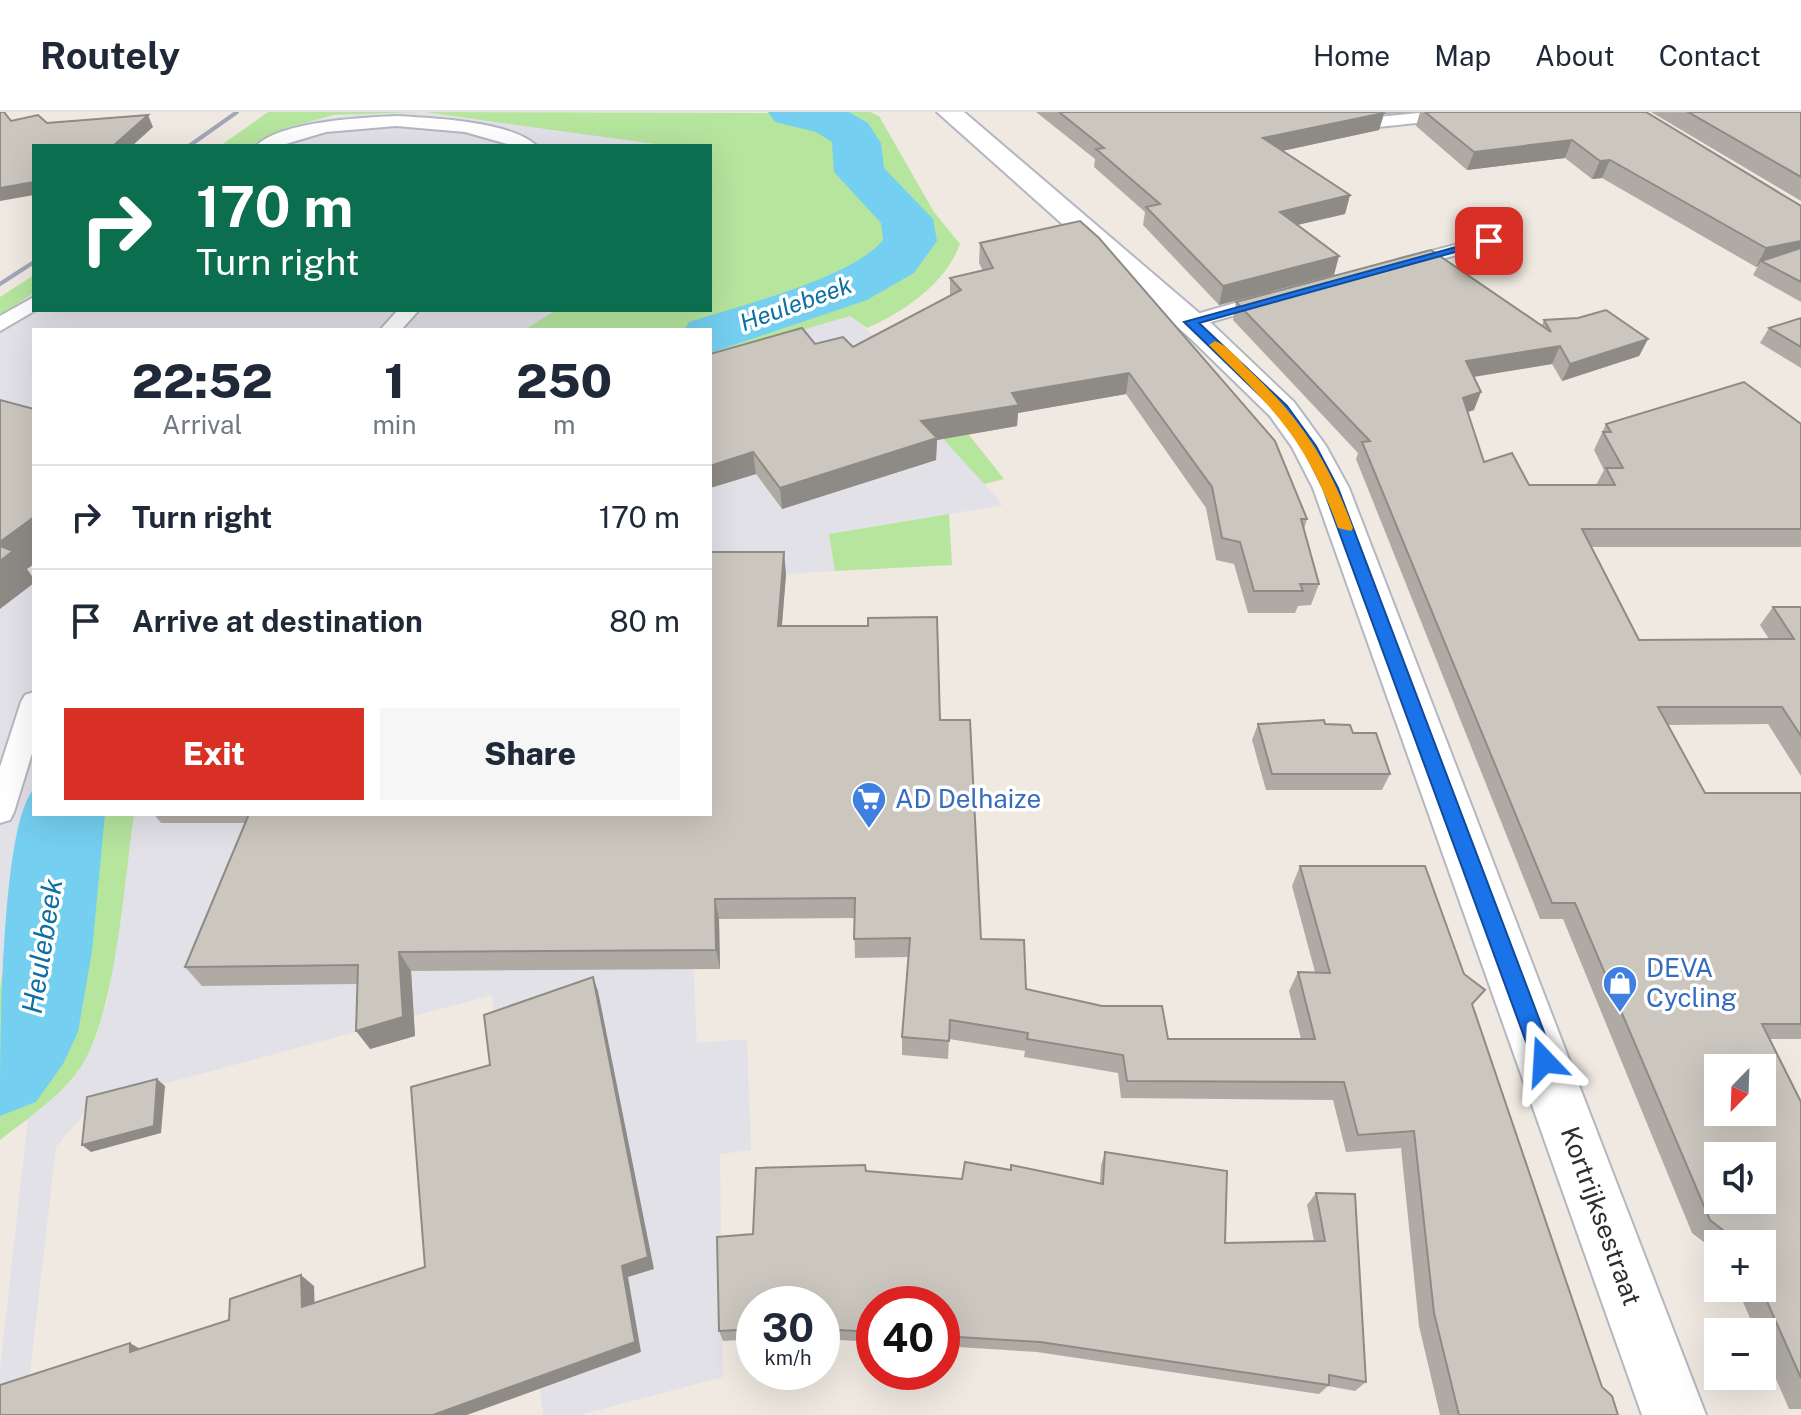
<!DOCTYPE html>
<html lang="en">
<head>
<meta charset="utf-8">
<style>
	:root { --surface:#fff; --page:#f6f6f7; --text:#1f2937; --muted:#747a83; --line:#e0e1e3; --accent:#d93025 }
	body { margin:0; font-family:"Public Sans",sans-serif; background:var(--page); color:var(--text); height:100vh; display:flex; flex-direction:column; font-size:30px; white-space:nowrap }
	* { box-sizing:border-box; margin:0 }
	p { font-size:26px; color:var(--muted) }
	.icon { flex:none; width:44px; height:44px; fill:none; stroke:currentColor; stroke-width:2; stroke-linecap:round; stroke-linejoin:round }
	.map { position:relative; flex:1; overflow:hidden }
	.side { position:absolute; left:32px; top:216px; width:680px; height:488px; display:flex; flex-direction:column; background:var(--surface); border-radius:0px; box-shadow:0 8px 32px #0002 }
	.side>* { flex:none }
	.guide { position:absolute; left:32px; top:32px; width:680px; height:168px; border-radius:0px; box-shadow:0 8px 32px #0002; background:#0b6e4f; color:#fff; overflow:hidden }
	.needle { width:52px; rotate:203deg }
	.fabs { position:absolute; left:1704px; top:942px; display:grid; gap:16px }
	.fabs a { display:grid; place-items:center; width:72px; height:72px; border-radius:0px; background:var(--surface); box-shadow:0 8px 32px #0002; font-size:40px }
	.speed { position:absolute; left:736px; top:1174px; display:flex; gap:16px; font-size:40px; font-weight:700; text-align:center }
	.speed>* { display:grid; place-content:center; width:104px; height:104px; border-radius:50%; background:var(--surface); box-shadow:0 8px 32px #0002; line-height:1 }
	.speed small { font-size:20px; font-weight:400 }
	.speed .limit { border:12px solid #d22; background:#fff; color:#111 }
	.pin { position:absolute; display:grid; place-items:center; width:68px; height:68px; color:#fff; margin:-34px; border-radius:16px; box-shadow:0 4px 12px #0006 }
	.me { position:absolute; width:88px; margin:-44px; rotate:340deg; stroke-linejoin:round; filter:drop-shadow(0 0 6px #0008) }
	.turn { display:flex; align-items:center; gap:28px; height:168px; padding:0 32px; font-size:36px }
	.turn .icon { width:104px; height:104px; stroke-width:2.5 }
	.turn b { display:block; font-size:56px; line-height:68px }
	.eta { display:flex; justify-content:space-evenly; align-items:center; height:136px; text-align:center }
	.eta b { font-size:48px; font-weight:800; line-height:56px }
	.button { display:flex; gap:16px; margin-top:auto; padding:16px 32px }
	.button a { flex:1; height:92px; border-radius:0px; background:var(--accent); color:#fff; font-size:32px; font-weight:800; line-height:92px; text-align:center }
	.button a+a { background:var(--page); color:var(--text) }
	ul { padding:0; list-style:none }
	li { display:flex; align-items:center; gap:24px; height:104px; padding:0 32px; border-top:2px solid var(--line) }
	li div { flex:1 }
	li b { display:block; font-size:30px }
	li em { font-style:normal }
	header { display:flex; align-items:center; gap:48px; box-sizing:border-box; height:112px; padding:0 40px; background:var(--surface); border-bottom:2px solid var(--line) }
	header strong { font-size:38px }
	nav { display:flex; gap:44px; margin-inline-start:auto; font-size:28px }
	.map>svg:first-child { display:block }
	.industrial { fill:#e3e1e8 }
	.green { fill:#b6e59e }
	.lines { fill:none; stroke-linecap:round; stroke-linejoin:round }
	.river { fill:#75cff0; fill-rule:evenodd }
	.service-casing { stroke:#b4b7c1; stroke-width:4 }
	.tertiary-casing { stroke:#b4b7c1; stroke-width:4 }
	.service { fill:#fff; fill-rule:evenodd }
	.tertiary { fill:#fff; fill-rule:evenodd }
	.rail { stroke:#a3a6b8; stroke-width:4 }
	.wall { fill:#afaba4 }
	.shaded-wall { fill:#8e8b86 }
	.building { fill:#cbc7bf; stroke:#8e8b86; stroke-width:2; fill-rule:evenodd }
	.route { fill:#1a73e8; stroke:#114b97; stroke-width:2 }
	.slow { fill:#f59e0b }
	.labels { text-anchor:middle; stroke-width:7; stroke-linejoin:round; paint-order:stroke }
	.far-water-label { font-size:24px; font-style:italic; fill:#0d6fa3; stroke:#fff }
	.shop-label { font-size:26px; fill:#366cbe; stroke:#fff; text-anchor:start }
	.street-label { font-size:26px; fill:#2e2e2e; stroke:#fff }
	.water-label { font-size:28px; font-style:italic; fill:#0d6fa3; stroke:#fff }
</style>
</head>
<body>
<header>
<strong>Routely</strong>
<nav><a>Home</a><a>Map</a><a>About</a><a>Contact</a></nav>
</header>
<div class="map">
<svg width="1801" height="1303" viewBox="0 0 1801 1303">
	<rect width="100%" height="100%" fill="#efe9e1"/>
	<!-- industrial -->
	<g class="industrial">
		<path d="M417 0 489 8 669 34H250L308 9 362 1Z"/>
		<path d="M34 181V198H556L524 218H34V702H44L21 772 0 875V203Z"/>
		<path d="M850 204 888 235 935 318 1003 393 829 422 835 459 786 462 710 650V260L784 223Z"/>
		<path d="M134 702H704L691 806 697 931 747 927 751 1038 720 1042 723 1265 580 1303H543L492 883 93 991 56 1035 25 1303H0V1258L28 1006 78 959 94 930 107 890Z"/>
	</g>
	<!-- green -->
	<g class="green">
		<path d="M268 0H417L334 3 286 16 250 34H220Z"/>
		<path d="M424 0 789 1C806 6 847 12 851 33 853 41 851 51 852 59L888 94 905 116 902 130 893 141 862 164 786 194 704 218H524L556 198H710V34H669Z"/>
		<path d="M809 0H870L879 4 934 100 960 132C946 171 904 200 867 216L850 204 785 223 710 260V231C748 218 914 168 922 129 927 104 887 78 871 64V31L851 15Z"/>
		<path d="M34 163V181L0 203V185Z"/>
		<path d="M908 246 1004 367 984 372 935 318Z"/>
		<path d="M949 402 952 453 835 459 829 422Z"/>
		<path d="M44 702H134C124 769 116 907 78 959 58 986 27 1007 0 1028V875L21 772Z"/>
	</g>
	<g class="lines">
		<!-- river -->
		<g class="river">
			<path d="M768 0H849L868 11 881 31 884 56 933 107 937 129 914 161 867 188 710 241V218H684L689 210C738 194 853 166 883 128L881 111 834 60 832 30 816 20 775 10Z"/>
			<path d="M34 677V702H105L92 839 78 920 63 952 36 990 0 1004C0 944 0 713 34 677Z"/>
		</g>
		<!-- service casing -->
		<g class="service-casing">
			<g id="service">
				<path d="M1429 0H1481L1473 5 1378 15 1370 10 1378 5Z"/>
				<path d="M396 4C431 6 511 9 537 34H514L465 20 396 14 326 20 279 34H256C282 9 360 6 396 4Z"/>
				<path d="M1489 124 1495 125V133L1403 157 1394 152 1397 148Z"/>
				<path d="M1270 181 1280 187 1277 191 1190 216 1180 210 1183 206Z"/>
				<path d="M34 185 36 198 0 219V204Z"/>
				<path d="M398 198H419L401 218H380Z"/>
				<path d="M34 580V635L14 700 10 708 0 711V655L21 590 25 583Z"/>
			</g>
		</g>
		<!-- tertiary casing -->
		<g class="tertiary-casing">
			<path id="tertiary" d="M937 0H964L1212 212 1294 290 1326 334 1349 376 1706 1303H1642L1313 376 1292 335 1270 304 1190 226Z"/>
		</g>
		<!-- service -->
		<use href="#service" class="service"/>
		<!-- tertiary -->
		<use href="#tertiary" class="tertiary"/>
		<!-- rail -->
		<g class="rail">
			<path d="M189 34 237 0"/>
			<path d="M0 172 34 150"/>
		</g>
	</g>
	<!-- wall -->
	<g class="wall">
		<path d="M1036 0H1419L1384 2 1379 18 1282 39 1350 83 1345 102 1297 113 1334 163 1219 193 1143 113 1145 100 1094 55 1095 47Z"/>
		<path d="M1420 0H1646L1801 94V190L1753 163 1758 154 1756 155 1602 66 1592 67 1565 46 1467 58 1416 14Z"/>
		<path d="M1651 0H1801V89Z"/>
		<path d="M980 131 1307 407 1304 417 1319 472 1311 493 1298 494 1295 501H1248L1234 452 1216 448 1206 396 1126 282 1018 301 1017 314 937 328 936 348 782 397 756 362 710 376 815 232 853 235 950 184V166L983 159 979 151Z"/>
		<path d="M1236 190 1542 213 1544 208 1648 227 1639 244 1562 269 1552 252 1474 265V298L1467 300 1484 350 1529 373H1596L1604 358 1594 338 1606 312H1801V435H1591L1639 528 1769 527 1760 513 1773 495H1801V664L1768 612 1668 613 1705 681H1801V927H1769L1801 990V1297H1789L1762 1235V1220H1756L1737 1176H1762V1132H1718V1141L1692 1121 1563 807H1540L1356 347 1358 341 1233 208Z"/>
		<path d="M1801 206V256L1760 231 1769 216Z"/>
		<path d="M786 462 782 514 940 608 981 827 1026 877 1168 927H1301L1289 879 1298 860H1315L1292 774 1300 754 1473 894 1602 1275 1618 1303H1440L1419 1214 1401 1036 1346 1040 1333 988 1121 986 1118 961 1024 945 1025 939 949 927 948 947 902 943V925L909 845 855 846 854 806 719 807 720 857 411 859 415 924 370 937 358 872 202 874 185 855 245 711H161L154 702H710Z"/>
		<path d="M1258 612H1325L1353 621 1390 662 1382 678H1266L1252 628Z"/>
		<path d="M1105 1040 1225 1131 1314 1129 1307 1093 1316 1081 1366 1270 1355 1279 1328 1274 1319 1282 1037 1240 942 1234V1192H874V1230L822 1227V1192H754V1227L723 1229 719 1219 753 1122 866 1059 962 1067 1011 1058 1100 1071 1101 1053Z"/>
	</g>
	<!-- shaded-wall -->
	<g class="shaded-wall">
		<path d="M1384 1 1379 18 1259 44 1263 26Z"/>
		<path d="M148 3 153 15 132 34H113Z"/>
		<path d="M1572 28 1565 46 1467 58 1474 40Z"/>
		<path d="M1610 48 1602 66 1592 67 1600 49Z"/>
		<path d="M34 70V83L0 89V76Z"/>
		<path d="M1350 83 1345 102 1275 118 1280 100Z"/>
		<path d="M1801 129V145L1761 149 1758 154 1756 155 1766 136Z"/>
		<path d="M1339 144 1334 163 1219 193 1223 174Z"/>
		<path d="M1648 227 1639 244 1562 269 1570 252Z"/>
		<path d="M1560 234 1552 252 1459 267 1466 249Z"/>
		<path d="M1129 261 1126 282 1018 301 1017 314 937 328 936 348 782 397 780 376 921 309 1012 281Z"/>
		<path d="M1481 280 1474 298 1455 304 1463 286Z"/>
		<path d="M753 340 756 362 710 376V354Z"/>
		<path d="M34 405V452L27 457 34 467V471L0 497V430Z"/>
		<path d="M784 440 786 462 780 535 778 514Z"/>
		<path d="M715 787 719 807 720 857 716 838Z"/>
		<path d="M399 840 411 859 415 924 370 937 356 919Z"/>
		<path d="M593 865 598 879 654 1157 628 1165 641 1240 467 1303H433L622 1154Z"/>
		<path d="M157 967 165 974 161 1021 91 1040 82 1033Z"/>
		<path d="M301 1163 314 1174 315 1205 302 1195Z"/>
		<path d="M130 1231 147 1241 130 1240Z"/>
	</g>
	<!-- building -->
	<g class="building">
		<path d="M0 0H4L11 9 38 3 47 11 148 3 113 34H34V70L0 76Z"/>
		<path d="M1059 0H1383L1384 1 1263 26 1350 83 1280 100 1339 144 1223 174 1146 95 1160 92 1096 37 1104 36Z"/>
		<path d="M1425 0H1646L1801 94V129L1766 136 1610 48 1600 49 1572 28 1474 40Z"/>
		<path d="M1688 0H1801V65Z"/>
		<path d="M1080 109 1099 126 1275 329 1307 407H1301L1319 472H1300L1303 479H1254L1240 430 1222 426 1212 375 1129 261 1012 281 1019 293 921 309 937 326 780 376 753 340 710 354V242L802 216 815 232 843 225 853 235 961 178 950 166 993 156 980 131Z"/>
		<path d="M1801 136V170L1761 149Z"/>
		<path d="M1431 138 1551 220 1544 208 1578 206 1606 198 1648 227 1570 252 1560 234 1466 249 1481 280 1463 286 1484 350 1512 341 1529 373H1615L1606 356H1623L1603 320H1611L1606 312 1744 270 1801 312V417H1582L1639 528 1794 527 1773 495H1801V624L1782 595H1658L1705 681H1801V912H1762L1801 990V1266L1761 1176 1762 1132H1741L1710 1108 1575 791H1552L1362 330 1370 329 1236 190ZM1718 956H1762V1000H1718ZM1718 1044H1762V1088H1718Z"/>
		<path d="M1801 206V235L1769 216Z"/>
		<path d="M0 288 34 297V405L0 430Z"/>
		<path d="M0 434 13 439 0 449Z"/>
		<path d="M710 440H784L778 514H868V506L937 505 940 608H970L981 827 1024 828 1026 877 1102 894H1162L1168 927H1315L1298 860 1330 861 1300 754H1425L1464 862 1485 878 1472 892 1602 1275 1612 1284 1618 1303H1459L1434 1201 1414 1019 1358 1023 1344 970 1127 969 1123 943 1027 927 1028 921 950 908 949 929 902 925 910 826 854 827 855 786 715 787 716 838 399 840 403 905 356 919 358 853 185 855 249 702H710Z"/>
		<path d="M1324 608 1325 612 1350 613 1353 621H1376L1390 662H1272L1258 612Z"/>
		<path d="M593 865 648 1145 622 1154 635 1230 433 1303H0V1273L130 1231V1240L229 1208 230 1187 301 1163 302 1195 425 1155 411 975 490 953 484 903Z"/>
		<path d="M157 967 154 1014 82 1033 87 985Z"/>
		<path d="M1105 1040 1227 1059 1225 1131 1325 1129 1316 1081 1355 1082 1366 1270 1329 1263V1273L1040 1230 942 1224V1192H874V1220L822 1217V1192H754V1217L719 1219 717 1125 753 1122 756 1056 865 1053 866 1059 962 1067 965 1050 1011 1058V1053L1103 1072Z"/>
	</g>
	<!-- route -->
	<path class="route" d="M1485 127 1495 129 1199 211 1287 294 1316 334 1338 376 1555 949 1552 957 1544 960 1536 957 1533 949 1323 376 1302 334 1277 300 1184 210Z"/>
	<!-- slow -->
	<path class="slow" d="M1215 229C1228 234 1238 247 1248 257 1300 306 1328 348 1353 416L1351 419 1338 416C1306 328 1276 299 1211 235L1209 233Z"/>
	<!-- icons -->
	<defs>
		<g id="supermarket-pin" transform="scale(1.8)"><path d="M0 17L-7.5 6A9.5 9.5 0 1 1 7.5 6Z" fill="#3f7fe0" stroke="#fff"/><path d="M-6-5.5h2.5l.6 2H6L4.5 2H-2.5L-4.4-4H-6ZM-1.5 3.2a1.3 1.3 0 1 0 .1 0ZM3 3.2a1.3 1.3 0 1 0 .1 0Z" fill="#fff"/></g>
		<g id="shop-pin" transform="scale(1.8)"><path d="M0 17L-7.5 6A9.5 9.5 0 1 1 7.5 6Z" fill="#3f7fe0" stroke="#fff"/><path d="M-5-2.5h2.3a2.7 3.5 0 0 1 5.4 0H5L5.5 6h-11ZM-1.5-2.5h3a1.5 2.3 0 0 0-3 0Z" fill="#fff"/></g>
	</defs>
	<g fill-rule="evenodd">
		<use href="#supermarket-pin" x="869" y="687"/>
		<use href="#shop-pin" x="1620" y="871"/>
	</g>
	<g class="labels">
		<!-- far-water labels -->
		<g class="far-water-label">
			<text transform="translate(796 192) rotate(-20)" y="8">Heulebeek</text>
		</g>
		<!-- shop labels -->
		<g class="shop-label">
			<text x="895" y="696">AD Delhaize</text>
			<text x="1646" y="865">DEVA<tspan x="1646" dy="30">Cycling</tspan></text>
		</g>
		<!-- street labels -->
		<g class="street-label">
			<text transform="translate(1601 1104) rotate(70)" y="9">Kortrijksestraat</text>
		</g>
		<!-- water labels -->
		<g class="water-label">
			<text transform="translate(42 834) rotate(-81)" y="10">Heulebeek</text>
		</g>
	</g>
</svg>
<div class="fabs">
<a><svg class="needle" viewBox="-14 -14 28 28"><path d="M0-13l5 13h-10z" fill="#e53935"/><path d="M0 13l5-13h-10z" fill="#747a83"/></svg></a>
<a><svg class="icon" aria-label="sound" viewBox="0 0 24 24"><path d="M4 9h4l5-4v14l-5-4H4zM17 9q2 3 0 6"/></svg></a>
<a>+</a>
<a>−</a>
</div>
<div class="speed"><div>30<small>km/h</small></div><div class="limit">40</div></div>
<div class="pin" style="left:1489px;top:129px;background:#d93025"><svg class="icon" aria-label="arrive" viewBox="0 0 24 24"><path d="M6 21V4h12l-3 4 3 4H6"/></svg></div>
<svg class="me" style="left:1544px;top:949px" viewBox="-20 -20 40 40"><path d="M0-17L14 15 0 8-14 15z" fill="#1a73e8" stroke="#fff" stroke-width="4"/></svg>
<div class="guide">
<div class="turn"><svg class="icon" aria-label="right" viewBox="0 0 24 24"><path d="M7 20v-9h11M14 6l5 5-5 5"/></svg><div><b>170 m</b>Turn right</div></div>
</div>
<section class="side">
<div class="eta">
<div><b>22:52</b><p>Arrival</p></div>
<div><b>1</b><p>min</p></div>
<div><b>250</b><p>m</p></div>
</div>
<ul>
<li><svg class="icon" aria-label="right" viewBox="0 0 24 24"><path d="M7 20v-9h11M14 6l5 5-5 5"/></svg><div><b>Turn right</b></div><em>170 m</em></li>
<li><svg class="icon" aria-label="arrive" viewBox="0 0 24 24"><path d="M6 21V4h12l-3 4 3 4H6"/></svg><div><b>Arrive at destination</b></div><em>80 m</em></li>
</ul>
<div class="button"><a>Exit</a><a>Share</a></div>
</section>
</div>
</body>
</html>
